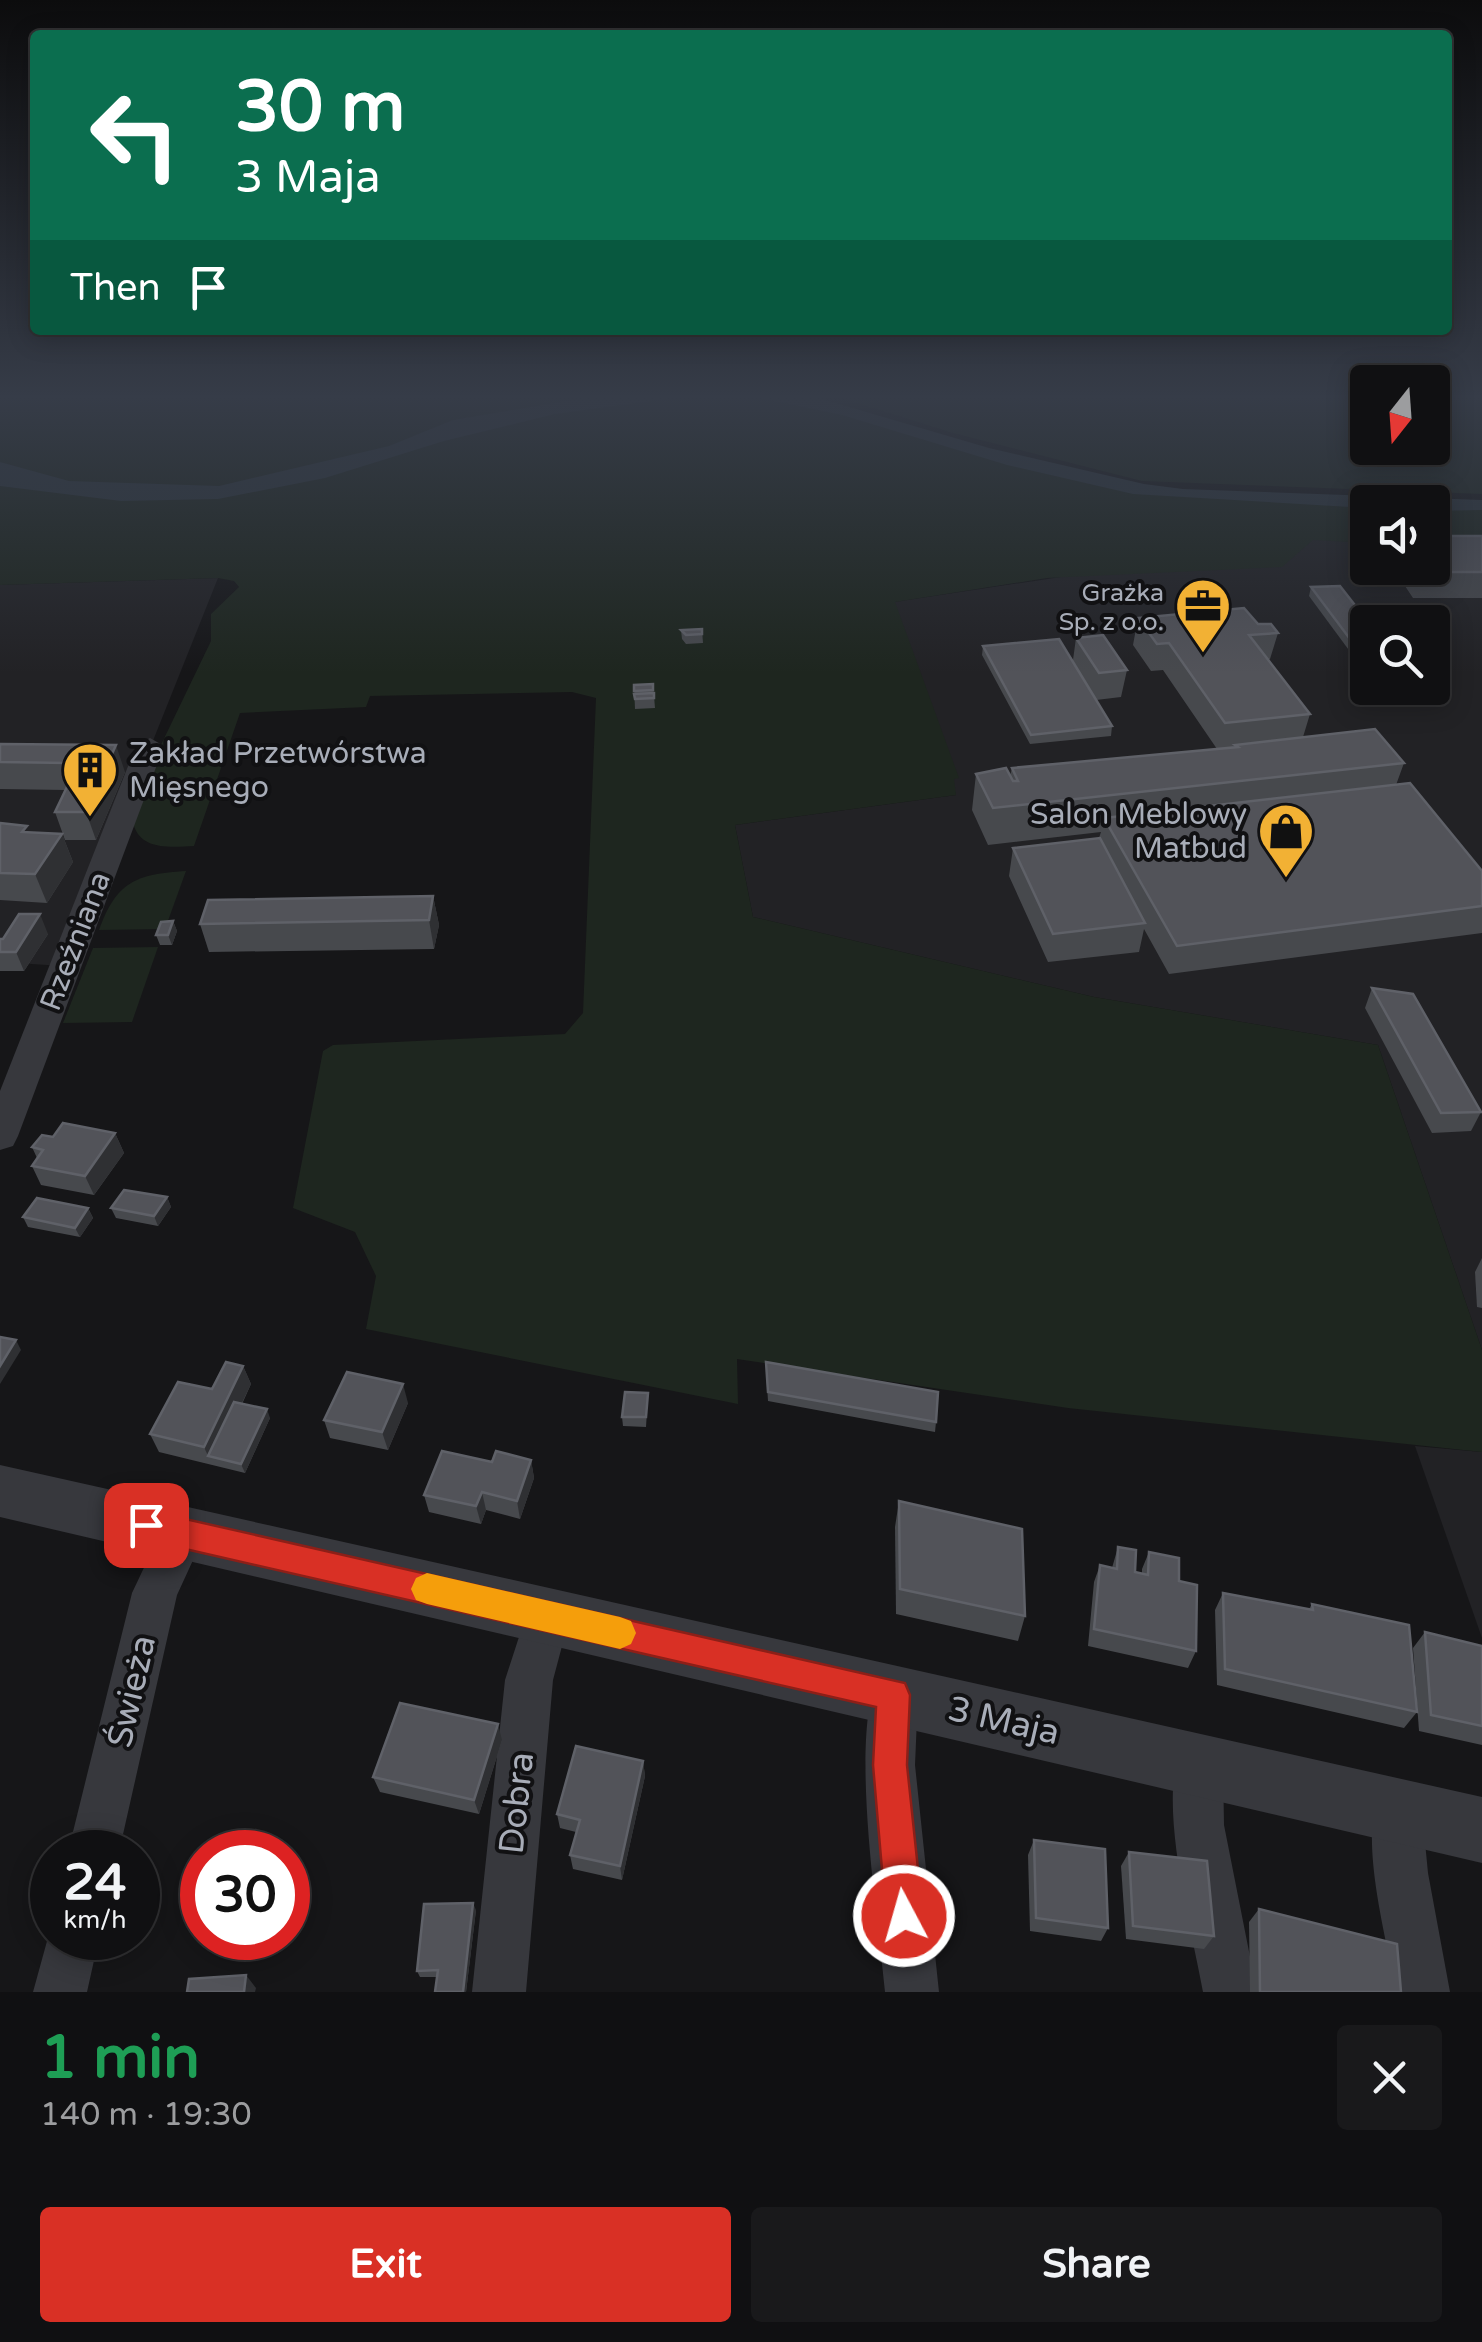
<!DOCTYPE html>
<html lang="en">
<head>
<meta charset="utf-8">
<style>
	:root { --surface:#101012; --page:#19191b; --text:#f1f3f6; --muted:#9c9d9f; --line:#303032; --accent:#d93025 }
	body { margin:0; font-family:"Varela Round",sans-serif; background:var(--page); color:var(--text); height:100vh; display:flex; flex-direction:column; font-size:38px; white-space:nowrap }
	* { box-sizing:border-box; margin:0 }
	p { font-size:32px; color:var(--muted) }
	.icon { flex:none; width:55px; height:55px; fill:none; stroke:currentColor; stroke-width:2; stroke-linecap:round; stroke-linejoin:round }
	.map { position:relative; height:1992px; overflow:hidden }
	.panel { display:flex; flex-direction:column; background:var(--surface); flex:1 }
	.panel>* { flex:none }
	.banner { position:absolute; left:30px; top:30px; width:1422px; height:305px; border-radius:10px; box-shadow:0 5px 25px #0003,0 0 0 2px var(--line); background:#0b6e4f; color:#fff; overflow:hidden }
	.needle { width:65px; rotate:197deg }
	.controls { position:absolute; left:1350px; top:365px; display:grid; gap:20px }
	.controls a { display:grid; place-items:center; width:100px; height:100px; border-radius:10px; background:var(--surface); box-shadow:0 5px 25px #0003,0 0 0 2px var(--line); font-size:50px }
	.speed { position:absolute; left:30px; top:1830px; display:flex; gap:20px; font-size:50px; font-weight:700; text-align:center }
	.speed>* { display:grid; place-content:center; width:130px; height:130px; border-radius:50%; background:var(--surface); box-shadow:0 5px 25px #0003,0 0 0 2px var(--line); line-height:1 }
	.speed small { font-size:25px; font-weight:400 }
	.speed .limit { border:15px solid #d22; background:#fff; color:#111 }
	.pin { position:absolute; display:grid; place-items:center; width:85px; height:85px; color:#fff; margin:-42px; border-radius:20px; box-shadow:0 5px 15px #0006 }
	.me { position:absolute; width:110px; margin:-55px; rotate:354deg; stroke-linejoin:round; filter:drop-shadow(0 0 8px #0008) }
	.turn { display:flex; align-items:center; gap:35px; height:210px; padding:0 40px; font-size:45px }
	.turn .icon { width:130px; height:130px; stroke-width:2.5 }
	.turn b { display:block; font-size:70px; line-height:85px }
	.then { display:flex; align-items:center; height:95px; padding:0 40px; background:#0003; gap:20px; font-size:38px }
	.round { display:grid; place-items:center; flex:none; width:105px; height:105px; border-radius:10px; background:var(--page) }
	.summary { display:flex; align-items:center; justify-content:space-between; height:170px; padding:0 40px }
	h1 { font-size:60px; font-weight:800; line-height:75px; color:#1e9e55 }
	.cta { display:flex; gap:20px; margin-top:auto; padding:20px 40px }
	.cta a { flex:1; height:115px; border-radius:10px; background:var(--accent); color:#fff; font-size:40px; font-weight:800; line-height:115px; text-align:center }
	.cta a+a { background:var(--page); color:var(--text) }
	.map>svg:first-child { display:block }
	.built { fill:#222225; fill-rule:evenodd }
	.green { fill:#1e261f }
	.water { fill:#2c353c }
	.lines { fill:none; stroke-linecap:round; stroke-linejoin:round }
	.minor { fill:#37383d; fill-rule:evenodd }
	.tertiary { fill:#37383d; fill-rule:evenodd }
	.wall { fill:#47494d }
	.shaded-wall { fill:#2f3033 }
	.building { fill:#525359; stroke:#5f6168; stroke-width:2.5 }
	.route { fill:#d93025; stroke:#8d1f18; stroke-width:2.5 }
	.slow { fill:#f59e0b }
	.labels { text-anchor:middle; stroke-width:8; stroke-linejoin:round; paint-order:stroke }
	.far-poi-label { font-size:25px; fill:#a8adb8; stroke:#111113; text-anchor:end }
	.poi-label { font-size:30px; fill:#a8adb8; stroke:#111113; text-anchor:start }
	.street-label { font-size:30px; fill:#a8adb8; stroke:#111113 }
	.near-street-label { font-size:35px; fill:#a8adb8; stroke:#111113 }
</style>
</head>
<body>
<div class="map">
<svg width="1482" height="1992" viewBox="0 0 1482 1992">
	<rect width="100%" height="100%" fill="#161618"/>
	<!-- built -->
	<g class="built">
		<path d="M1313 539 1367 543 1368 568H1432L1482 544V1350L1378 1045 1094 997 753 917 735 825 956 795 894 602ZM1368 622H1432V688H1368Z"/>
		<path d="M218 578 63 966 0 962V585Z"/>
		<path d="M1415 1446 1482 1452V1638Z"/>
	</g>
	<!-- green -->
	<g class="green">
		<path d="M0 394H753L784 397 1142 490 1367 503V543L1313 540 1282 567 1047 578 895 602 959 778 954 779 956 795 735 825 753 917 1094 997 1378 1045 1482 1350V1452L1068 1408 737 1359 738 1404 366 1329 376 1276 355 1232 293 1208 323 1051 333 1045 565 1034 583 1013 596 698 572 692 370 696 366 707 240 713 194 846C171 847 140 851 133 823L159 749 211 641V614L239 587 234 581 218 578 0 585Z"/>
		<path d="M829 394H1367L1368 448H1432L1433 394H1482V494L1142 481 953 433Z"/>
		<path d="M1432 505 1482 506V544H1433Z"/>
		<path d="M186 871 165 929 99 930C116 882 136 874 186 871Z"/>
		<path d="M158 947 132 1022 63 1023 93 948Z"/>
	</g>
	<!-- water -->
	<path class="water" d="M608 394H805L989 448 1144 484 1183 489 1482 500V510L1433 511 1432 502H1368L1367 508 1133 494 1007 465 842 415 756 397 673 398 555 414 444 441 325 478 218 499 121 501 0 486V462L69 481 219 486 389 446 453 420Z"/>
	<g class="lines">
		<!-- minor -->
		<g class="minor">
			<path d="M150 738 164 746 18 1136 13 1146 0 1150V1091L136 746Z"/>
			<path d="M183 1513 199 1519 205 1534 177 1595 119 1852H68L132 1593 167 1519Z"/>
			<path d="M547 1593 563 1600 570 1616 553 1680 526 1992H472L505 1680 531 1600Z"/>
			<path d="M894 1671 911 1678 918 1695 915 1765 939 1992H885C878 1915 850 1744 877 1678Z"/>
			<path d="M1198 1740 1215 1748 1223 1765 1224 1825 1257 1992H1203C1192 1929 1157 1804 1181 1748Z"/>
			<path d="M1397 1786 1415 1793 1422 1811 1428 1873 1450 1992H1396C1387 1939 1359 1842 1379 1793Z"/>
			<path d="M52 1923V1938H99L87 1992H33Z"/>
		</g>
		<!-- tertiary -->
		<path class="tertiary" d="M0 1465 1482 1797V1863L0 1517Z"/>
	</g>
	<!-- wall -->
	<g class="wall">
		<path d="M1482 536V598H1413L1393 568H1432Z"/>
		<path d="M1311 587 1368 622V676L1309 596Z"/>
		<path d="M1138 618 1258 624 1278 633 1270 659 1268 660 1310 714 1303 737 1404 763 1396 785 1482 871V933L1169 974 1144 929 1139 952 1048 962 1009 876 1013 848 1099 838 1101 832 988 845 972 810 976 774 1010 776 1012 768 1217 749 1163 670 1151 671 1133 645Z"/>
		<path d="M702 629 703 643 686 644 682 639 681 630Z"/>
		<path d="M1076 638 1127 670 1121 697 1096 700 1112 726 1111 736 1030 744 982 655 983 646 1073 660Z"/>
		<path d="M653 684 655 708 635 709 634 685Z"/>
		<path d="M1376 688H1414L1377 690Z"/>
		<path d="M0 744 125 772 96 840H65L55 812 65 790 0 789Z"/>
		<path d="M0 823 29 832 62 834 73 862 47 903 0 900Z"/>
		<path d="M433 896 439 925 434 949 209 952 200 924Z"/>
		<path d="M173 921 177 931 172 945H160L156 935Z"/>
		<path d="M48 934 24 971H0V939Z"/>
		<path d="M1372 988 1481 1112 1471 1131 1432 1133 1365 1008Z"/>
		<path d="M115 1133 124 1153 94 1195 41 1185 32 1166 37 1158 32 1147 53 1137Z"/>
		<path d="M167 1197 171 1207 158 1226 116 1218 111 1208Z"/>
		<path d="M88 1208 93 1218 80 1237 28 1227 23 1217Z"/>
		<path d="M1482 1258V1308L1477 1307 1475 1272Z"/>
		<path d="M243 1366 251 1384 242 1404 270 1418 245 1473 159 1452 150 1434Z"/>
		<path d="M766 1371 936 1422 935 1432 768 1401Z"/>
		<path d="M648 1393 646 1427 623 1426 622 1417Z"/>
		<path d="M408 1403 388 1450 330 1438 324 1420Z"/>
		<path d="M531 1460 534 1478 520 1519 486 1510 481 1524 429 1512 424 1495 492 1462Z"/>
		<path d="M899 1501 1025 1616 1018 1641 896 1614 895 1527Z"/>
		<path d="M1118 1547 1135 1572 1142 1574V1569L1149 1552 1179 1581 1196 1651 1188 1668 1088 1646 1094 1582 1100 1565 1112 1568Z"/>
		<path d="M1223 1593 1309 1609 1312 1604 1417 1712 1404 1728 1217 1685 1215 1610Z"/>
		<path d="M1425 1632 1482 1646V1745L1419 1731 1413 1648Z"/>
		<path d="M502 1740 479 1814 380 1792 373 1777Z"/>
		<path d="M643 1761 645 1776 622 1880 573 1869 570 1855 576 1832 560 1828 557 1814Z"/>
		<path d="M1034 1840 1108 1928 1101 1941 1030 1931 1028 1855Z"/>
		<path d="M1129 1852 1214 1936 1204 1949 1126 1939 1121 1866Z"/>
		<path d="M1259 1909 1401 1992H1250L1249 1922Z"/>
		<path d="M476 1910 466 1992H435L437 1977H420L417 1971Z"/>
	</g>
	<!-- shaded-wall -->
	<g class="shaded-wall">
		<path d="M116 745 125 772 96 840 86 812Z"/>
		<path d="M62 834 73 862 47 903 35 874Z"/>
		<path d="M433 896 439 925 434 949 429 920Z"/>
		<path d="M40 914 48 934 24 971 16 952Z"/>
		<path d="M173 921 177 931 172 945 168 935Z"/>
		<path d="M115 1133 124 1153 94 1195 85 1176Z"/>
		<path d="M167 1197 171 1207 158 1226 154 1216Z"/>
		<path d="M88 1208 93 1218 80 1237 75 1228Z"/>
		<path d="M16 1340 21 1350 0 1384V1366Z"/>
		<path d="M243 1366 251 1384 216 1457 208 1456 204 1447Z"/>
		<path d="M403 1384 408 1403 388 1450 382 1432Z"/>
		<path d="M267 1409 270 1418 245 1473 241 1464Z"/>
		<path d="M531 1460 534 1478 520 1519 517 1501Z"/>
		<path d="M482 1492 486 1510 481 1524 476 1506Z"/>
		<path d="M498 1724 502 1740 479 1814 474 1800Z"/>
		<path d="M643 1761 645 1776 622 1880 620 1866Z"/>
		<path d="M473 1903 476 1910 466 1992H463Z"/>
		<path d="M246 1975 256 1988 255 1992H244Z"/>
	</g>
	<!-- building -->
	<g class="building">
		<path d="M1432 536H1482V572H1421L1418 568H1432Z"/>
		<path d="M1340 586 1368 622V663L1311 587Z"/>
		<path d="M1244 608 1258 624H1271L1278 633 1249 635 1310 714 1225 723 1169 643 1157 644 1138 618Z"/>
		<path d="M702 629V634L686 635 681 630Z"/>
		<path d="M1103 635 1127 670 1099 673 1076 638Z"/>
		<path d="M1059 639 1112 726 1031 735 983 646Z"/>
		<path d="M653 684V690L634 691V685Z"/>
		<path d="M654 693V698L635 699 634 694Z"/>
		<path d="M1375 729 1404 763 993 808 976 774 1006 768 1013 781H1018L1012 768 1238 747 1235 745Z"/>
		<path d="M0 744 116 745 86 812H55L75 770 68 763 0 762Z"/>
		<path d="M1410 783 1482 871V906L1177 946 1104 818Z"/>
		<path d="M0 823 27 826 22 832 62 834 35 874 0 873Z"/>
		<path d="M1100 838 1145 923 1053 934 1013 848Z"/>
		<path d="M433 896 429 920 200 924 208 900Z"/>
		<path d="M19 914H40L16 952H0V939H3Z"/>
		<path d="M173 921 168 935H156L161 922Z"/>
		<path d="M1372 988 1413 994 1481 1112 1441 1113Z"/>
		<path d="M63 1123 115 1133 85 1176 32 1166 43 1150 32 1147 42 1135 53 1137Z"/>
		<path d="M124 1190 167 1197 154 1216 111 1208Z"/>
		<path d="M37 1198 88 1208 75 1228 23 1217Z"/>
		<path d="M0 1337 16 1340 0 1366Z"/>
		<path d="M226 1362 243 1366 204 1447 150 1434 178 1382 212 1389Z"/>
		<path d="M766 1362 938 1392 936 1422 768 1392Z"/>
		<path d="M347 1372 403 1384 382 1432 324 1420Z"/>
		<path d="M625 1392 648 1393 646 1417H622Z"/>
		<path d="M234 1402 267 1409 241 1464 208 1456Z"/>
		<path d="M442 1451 492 1462 496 1451 531 1460 517 1501 482 1492 476 1506 424 1495Z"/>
		<path d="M899 1501 1022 1529 1025 1616 900 1589Z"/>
		<path d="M1118 1547 1136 1550 1135 1572 1148 1575 1149 1552 1179 1558V1581L1197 1585 1196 1651 1094 1629 1100 1565 1117 1569Z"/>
		<path d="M1223 1593 1313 1610 1312 1604 1409 1625 1417 1712 1225 1669Z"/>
		<path d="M1425 1632 1482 1646V1726L1431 1715Z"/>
		<path d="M400 1703 498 1724 474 1800 373 1777Z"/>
		<path d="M576 1746 643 1761 620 1866 570 1855 580 1820 557 1814Z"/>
		<path d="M1034 1840 1105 1849 1108 1928 1036 1918Z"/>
		<path d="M1129 1852 1207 1861 1214 1936 1133 1926Z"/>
		<path d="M473 1903 463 1992H435L438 1970 417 1971 424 1904Z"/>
		<path d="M1259 1909 1397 1944 1401 1992H1260Z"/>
		<path d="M246 1975 244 1992H187L189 1979Z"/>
	</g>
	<!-- sky -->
	<linearGradient id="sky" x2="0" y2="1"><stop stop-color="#0c0c0d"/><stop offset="0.59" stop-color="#363c48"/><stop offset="1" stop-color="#363c48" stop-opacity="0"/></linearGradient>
	<rect width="1482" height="673" fill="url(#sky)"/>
	<!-- route -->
	<path class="route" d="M146 1510 905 1683 910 1695 907 1765 923 1916 918 1930 904 1935 891 1930 886 1916 873 1765 876 1707 146 1540 135 1535 131 1525 135 1515Z"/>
	<!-- slow -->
	<path class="slow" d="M427 1573 620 1617 631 1621 636 1633 631 1644 620 1649 427 1604 416 1600 411 1589 416 1578Z"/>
	<!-- icons -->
	<defs>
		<g id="office-pin" transform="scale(2.875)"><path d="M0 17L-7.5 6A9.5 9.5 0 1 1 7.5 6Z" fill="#f2b134" stroke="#111113"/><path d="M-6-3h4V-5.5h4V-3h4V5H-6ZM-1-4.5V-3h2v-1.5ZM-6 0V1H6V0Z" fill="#111"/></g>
		<g id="building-pin" transform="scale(2.875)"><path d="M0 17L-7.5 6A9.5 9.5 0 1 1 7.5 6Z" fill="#f2b134" stroke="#111113"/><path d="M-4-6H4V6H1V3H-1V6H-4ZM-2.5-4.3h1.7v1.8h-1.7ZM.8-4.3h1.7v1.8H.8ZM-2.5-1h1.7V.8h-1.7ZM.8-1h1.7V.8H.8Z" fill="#111"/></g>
		<g id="shop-pin" transform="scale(2.875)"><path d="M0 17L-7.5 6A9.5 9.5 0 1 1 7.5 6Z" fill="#f2b134" stroke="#111113"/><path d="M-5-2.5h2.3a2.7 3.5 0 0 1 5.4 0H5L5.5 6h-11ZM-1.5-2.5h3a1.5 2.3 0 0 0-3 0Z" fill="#111"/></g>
	</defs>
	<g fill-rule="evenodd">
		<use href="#office-pin" x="1203" y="606"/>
		<use href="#building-pin" x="90" y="770"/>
		<use href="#shop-pin" x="1286" y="831"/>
	</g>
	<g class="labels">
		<!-- far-poi labels -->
		<g class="far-poi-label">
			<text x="1164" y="601">Grażka<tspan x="1164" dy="29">Sp. z o.o.</tspan></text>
		</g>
		<!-- poi labels -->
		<g class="poi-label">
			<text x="129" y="763">Zakład Przetwórstwa<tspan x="129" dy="34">Mięsnego</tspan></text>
			<text x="1247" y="824" text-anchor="end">Salon Meblowy<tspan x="1247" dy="34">Matbud</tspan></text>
		</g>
		<!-- street labels -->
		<g class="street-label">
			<text transform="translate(75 941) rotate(-69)" y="10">Rzeźniana</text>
		</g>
		<!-- near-street labels -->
		<g class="near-street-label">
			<text transform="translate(131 1691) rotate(-77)" y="12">Świeża</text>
			<text transform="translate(1004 1720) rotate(13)" y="12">3 Maja</text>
			<text transform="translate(516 1803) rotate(-84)" y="12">Dobra</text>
		</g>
	</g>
</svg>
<div class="controls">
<a><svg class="needle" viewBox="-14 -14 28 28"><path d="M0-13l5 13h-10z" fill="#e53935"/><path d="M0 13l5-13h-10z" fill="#9c9d9f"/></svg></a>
<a><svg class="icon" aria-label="sound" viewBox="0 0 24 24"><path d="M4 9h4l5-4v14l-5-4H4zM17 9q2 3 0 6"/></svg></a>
<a><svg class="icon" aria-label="search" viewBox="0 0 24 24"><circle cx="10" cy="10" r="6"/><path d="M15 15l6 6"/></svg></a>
</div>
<div class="speed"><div>24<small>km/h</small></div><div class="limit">30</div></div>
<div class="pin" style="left:146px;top:1525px;background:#d93025"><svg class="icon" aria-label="arrive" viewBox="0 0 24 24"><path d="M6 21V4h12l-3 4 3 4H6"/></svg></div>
<svg class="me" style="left:904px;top:1916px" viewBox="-20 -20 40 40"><circle r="17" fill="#d93025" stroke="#fff" stroke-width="3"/><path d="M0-11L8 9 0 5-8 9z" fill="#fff"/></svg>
<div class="banner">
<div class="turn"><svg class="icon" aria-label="left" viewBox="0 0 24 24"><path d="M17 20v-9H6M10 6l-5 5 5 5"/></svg><div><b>30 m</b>3 Maja</div></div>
<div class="then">Then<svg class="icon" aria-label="arrive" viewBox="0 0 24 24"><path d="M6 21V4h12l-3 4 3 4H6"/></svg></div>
</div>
</div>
<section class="panel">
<div class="summary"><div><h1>1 min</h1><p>140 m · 19:30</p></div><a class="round"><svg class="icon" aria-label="close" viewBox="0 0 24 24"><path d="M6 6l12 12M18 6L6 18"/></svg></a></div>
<div class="cta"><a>Exit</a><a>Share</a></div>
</section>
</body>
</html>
